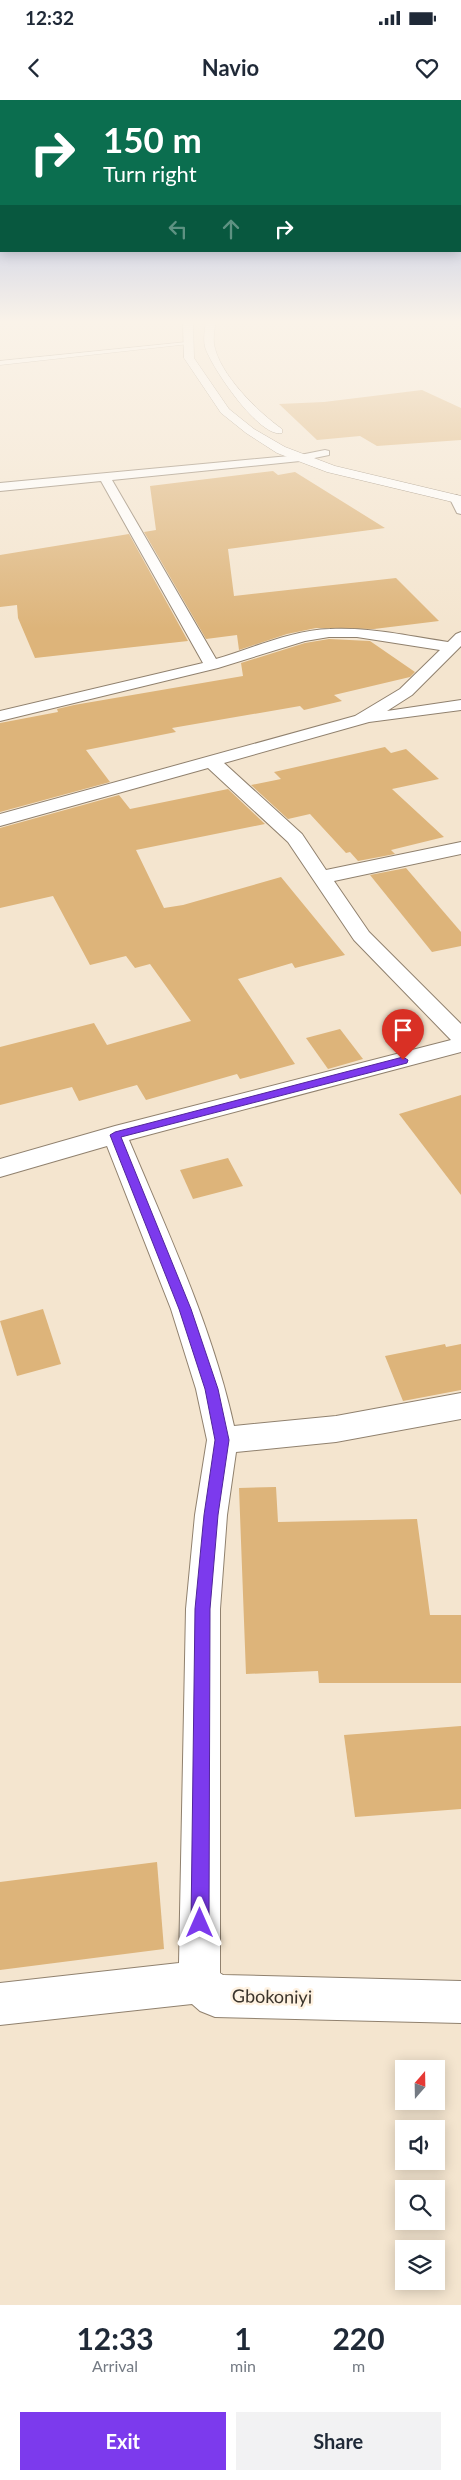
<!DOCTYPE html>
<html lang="en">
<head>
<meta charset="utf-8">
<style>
	:root { --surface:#fff; --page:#f2f2f3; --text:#1f2937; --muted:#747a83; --accent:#7c3aed }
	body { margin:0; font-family:Lato,sans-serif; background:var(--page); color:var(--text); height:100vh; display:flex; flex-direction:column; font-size:19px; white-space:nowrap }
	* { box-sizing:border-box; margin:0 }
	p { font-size:16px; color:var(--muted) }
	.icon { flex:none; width:28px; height:28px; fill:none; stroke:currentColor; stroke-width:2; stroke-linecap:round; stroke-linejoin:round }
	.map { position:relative; height:2205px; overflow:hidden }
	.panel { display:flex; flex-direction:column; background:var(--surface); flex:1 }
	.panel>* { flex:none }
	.top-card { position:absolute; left:0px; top:0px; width:461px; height:152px; box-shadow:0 2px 12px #0003; background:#0b6e4f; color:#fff; overflow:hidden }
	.needle { width:32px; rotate:20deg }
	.tools { position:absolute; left:395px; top:1960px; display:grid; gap:10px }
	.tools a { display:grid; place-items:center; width:50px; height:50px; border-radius:0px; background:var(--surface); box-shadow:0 2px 12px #0003; font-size:25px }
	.pin { position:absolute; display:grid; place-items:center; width:42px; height:42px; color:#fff; margin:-51px -21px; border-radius:50% 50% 50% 0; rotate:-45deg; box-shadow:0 0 5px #0007 }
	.pin .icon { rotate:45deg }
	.me { position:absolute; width:55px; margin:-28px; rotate:0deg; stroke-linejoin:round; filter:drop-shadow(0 0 4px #0008) }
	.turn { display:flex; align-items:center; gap:18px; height:105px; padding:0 20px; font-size:22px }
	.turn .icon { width:65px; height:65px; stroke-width:2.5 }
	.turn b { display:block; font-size:35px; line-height:42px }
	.lanes { display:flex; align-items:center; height:48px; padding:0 20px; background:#0003; justify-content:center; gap:25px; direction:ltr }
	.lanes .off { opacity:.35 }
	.eta { display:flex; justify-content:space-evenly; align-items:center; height:85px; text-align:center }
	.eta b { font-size:30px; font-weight:700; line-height:35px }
	.primary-button { display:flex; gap:10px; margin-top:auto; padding:10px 20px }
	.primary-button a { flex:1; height:58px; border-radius:0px; background:var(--accent); color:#fff; font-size:20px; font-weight:700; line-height:58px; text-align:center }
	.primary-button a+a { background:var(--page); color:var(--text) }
	.status { display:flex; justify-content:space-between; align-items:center; height:35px; padding:0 25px; background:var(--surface); direction:ltr }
	.status svg { height:14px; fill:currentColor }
	header { display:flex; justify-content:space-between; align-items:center; height:65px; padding:0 20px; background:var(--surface); font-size:22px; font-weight:700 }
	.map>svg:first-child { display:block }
	.building { fill:#ddb47a }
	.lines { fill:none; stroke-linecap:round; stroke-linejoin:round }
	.service-casing { stroke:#90816e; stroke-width:1 }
	.minor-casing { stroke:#90816e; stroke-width:2 }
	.secondary-casing { stroke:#90816e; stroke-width:1 }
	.service { fill:#fff; fill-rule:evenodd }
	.minor { fill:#fff; fill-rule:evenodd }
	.secondary { fill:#fff; fill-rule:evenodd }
	.route { fill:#7c3aed; stroke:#51269a }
	.labels { text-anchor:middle; stroke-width:5; stroke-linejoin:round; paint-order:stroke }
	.near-street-label { font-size:18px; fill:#3a332b; stroke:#fff2e1 }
</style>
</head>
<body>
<div class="status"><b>12:32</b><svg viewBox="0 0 49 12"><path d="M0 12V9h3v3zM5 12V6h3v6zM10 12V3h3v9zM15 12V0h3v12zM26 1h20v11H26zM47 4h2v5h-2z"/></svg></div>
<header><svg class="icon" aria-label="back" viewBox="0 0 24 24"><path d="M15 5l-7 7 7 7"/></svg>Navio<svg class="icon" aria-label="heart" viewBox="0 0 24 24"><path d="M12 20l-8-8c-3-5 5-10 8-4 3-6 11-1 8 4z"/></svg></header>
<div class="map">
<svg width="461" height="2205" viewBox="0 0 461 2205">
	<rect width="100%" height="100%" fill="#f4e5cf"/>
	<!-- building -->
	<g class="building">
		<path d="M422 290 461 308V340L377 346 360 336 317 340 279 304 324 302Z"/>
		<path d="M273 371 278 375 295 372 385 428 228 449 234 496 396 478 439 521 374 529 316 528 287 534 239 550 237 535 206 539 144 432 156 430 150 386Z"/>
		<path d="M129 434 188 541 35 558 18 518 17 505 0 507V455Z"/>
		<path d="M329 539 370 541 415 572 410 577 334 595 342 601 304 610 300 606 172 628 176 632 86 650 110 682 0 712V623L58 612 57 609 74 605 243 576 241 563 305 543Z"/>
		<path d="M385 647 391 653 406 649 439 679 392 689 444 737 391 750 395 754 358 761 350 752 346 753 310 714 288 719 251 685 281 679 274 672Z"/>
		<path d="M228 689 265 724 136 750 164 808 183 805 281 777 345 855 295 868 292 863 238 879 295 964 240 979 237 974 146 1000 137 985 79 1001 72 987 0 1005V947L94 923 107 945 191 921 150 864 135 868 126 856 90 865 53 796 0 808V728L119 695 130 709Z"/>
		<path d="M406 768 461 832V846L432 852 370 775Z"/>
		<path d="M340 929 363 959 328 969 306 938Z"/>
		<path d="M461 995V1095L399 1014Z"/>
		<path d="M228 1058 243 1086 193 1099 180 1070Z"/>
		<path d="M43 1209 61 1264 17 1276 0 1221Z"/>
		<path d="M445 1244 446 1247 461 1244V1290L403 1301 385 1256Z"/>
		<path d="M276 1387 278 1422 417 1419 430 1515H461V1583H319L318 1571 246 1574 239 1388Z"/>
		<path d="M461 1626V1709L355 1717 344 1635Z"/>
		<path d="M157 1762 164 1849 0 1870V1782Z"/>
	</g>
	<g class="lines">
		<!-- service casing -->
		<g class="service-casing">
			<path id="service" d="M187 242 189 244 0 265V261Z"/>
		</g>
		<!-- minor casing -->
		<g class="minor-casing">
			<g id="minor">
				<path d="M325 350 329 351V355L300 361 112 380 216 559C253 548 292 530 330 529 369 527 409 536 448 542L456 534 461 532V546L412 595 387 611 461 600V610L369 622 224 663 302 734 326 770 461 742V754L334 781 369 832 461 924V952L129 1040C168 1133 212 1226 234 1326L336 1316 461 1293V1319L336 1342 236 1352 227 1415 220 1509V1873L223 1875 461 1881V1923L215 1917 200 1911 192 1904 0 1925V1883L179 1863 186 1509 195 1415 207 1340 196 1289 171 1209 107 1046 0 1077V1059L115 1026 451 940 354 840 288 742 208 668 0 726V714L355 616 400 589 440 550 357 537H329L305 541 218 568 0 621V611L203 563 101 381 0 391V383L300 355Z"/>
				<path d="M456 395 461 397V414L457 413 450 399Z"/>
			</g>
		</g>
		<!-- secondary casing -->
		<g class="secondary-casing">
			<g id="secondary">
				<path d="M183 220H193L194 258 229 309 254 329 285 347 335 366 461 396V404L327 372 277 353 246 333 221 313 184 258Z"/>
				<path d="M206 220H216C215 228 213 236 214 244 219 274 258 312 282 329V333C260 339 211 267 205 247 203 239 205 229 206 220Z"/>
			</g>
		</g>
		<!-- service -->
		<use href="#service" class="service"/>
		<!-- minor -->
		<use href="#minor" class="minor"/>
		<!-- secondary -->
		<use href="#secondary" class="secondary"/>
	</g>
	<!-- sky -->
	<linearGradient id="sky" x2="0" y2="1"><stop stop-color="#9aace2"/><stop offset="0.42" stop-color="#faf3e9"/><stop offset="1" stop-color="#faf3e9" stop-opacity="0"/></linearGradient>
	<rect width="461" height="529" fill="url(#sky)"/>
	<!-- route -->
	<path class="route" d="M403 957 408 960 407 963 121 1037 191 1209 218 1289 229 1340 218 1415 210 1509 209 1823 206 1829 200 1831 194 1829 191 1823 195 1509 204 1415 215 1340 205 1289 179 1209 110 1035 115 1032Z"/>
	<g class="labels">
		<!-- near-street labels -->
		<g class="near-street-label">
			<text transform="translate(272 1897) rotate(1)" y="6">Gbokoniyi</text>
		</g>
	</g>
</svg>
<div class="tools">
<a><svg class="needle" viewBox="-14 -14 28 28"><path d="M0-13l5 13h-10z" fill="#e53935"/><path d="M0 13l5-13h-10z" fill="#747a83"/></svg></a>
<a><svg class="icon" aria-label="sound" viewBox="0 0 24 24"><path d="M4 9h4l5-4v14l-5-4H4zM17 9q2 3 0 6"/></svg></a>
<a><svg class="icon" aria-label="search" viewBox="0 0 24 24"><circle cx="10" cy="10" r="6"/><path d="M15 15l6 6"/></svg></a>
<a><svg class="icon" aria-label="layers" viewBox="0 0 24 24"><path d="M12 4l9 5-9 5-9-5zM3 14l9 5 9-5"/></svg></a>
</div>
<div class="pin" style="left:403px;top:960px;background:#d93025"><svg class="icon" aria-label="arrive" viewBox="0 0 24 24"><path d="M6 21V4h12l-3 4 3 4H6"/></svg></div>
<svg class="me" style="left:200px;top:1823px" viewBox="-20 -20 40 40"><path d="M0-17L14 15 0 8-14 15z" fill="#7c3aed" stroke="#fff" stroke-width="4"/></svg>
<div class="top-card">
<div class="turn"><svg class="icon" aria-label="right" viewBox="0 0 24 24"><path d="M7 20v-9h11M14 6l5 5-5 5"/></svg><div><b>150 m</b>Turn right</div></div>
<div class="lanes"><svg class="icon off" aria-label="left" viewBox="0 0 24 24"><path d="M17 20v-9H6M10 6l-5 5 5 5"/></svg><svg class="icon off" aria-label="ahead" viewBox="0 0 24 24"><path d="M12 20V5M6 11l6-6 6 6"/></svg><svg class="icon" aria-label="right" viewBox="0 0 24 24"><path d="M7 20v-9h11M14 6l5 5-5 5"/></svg></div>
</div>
</div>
<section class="panel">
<div class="eta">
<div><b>12:33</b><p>Arrival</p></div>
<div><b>1</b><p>min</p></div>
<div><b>220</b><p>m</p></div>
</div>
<div class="primary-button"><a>Exit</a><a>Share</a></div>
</section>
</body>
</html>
